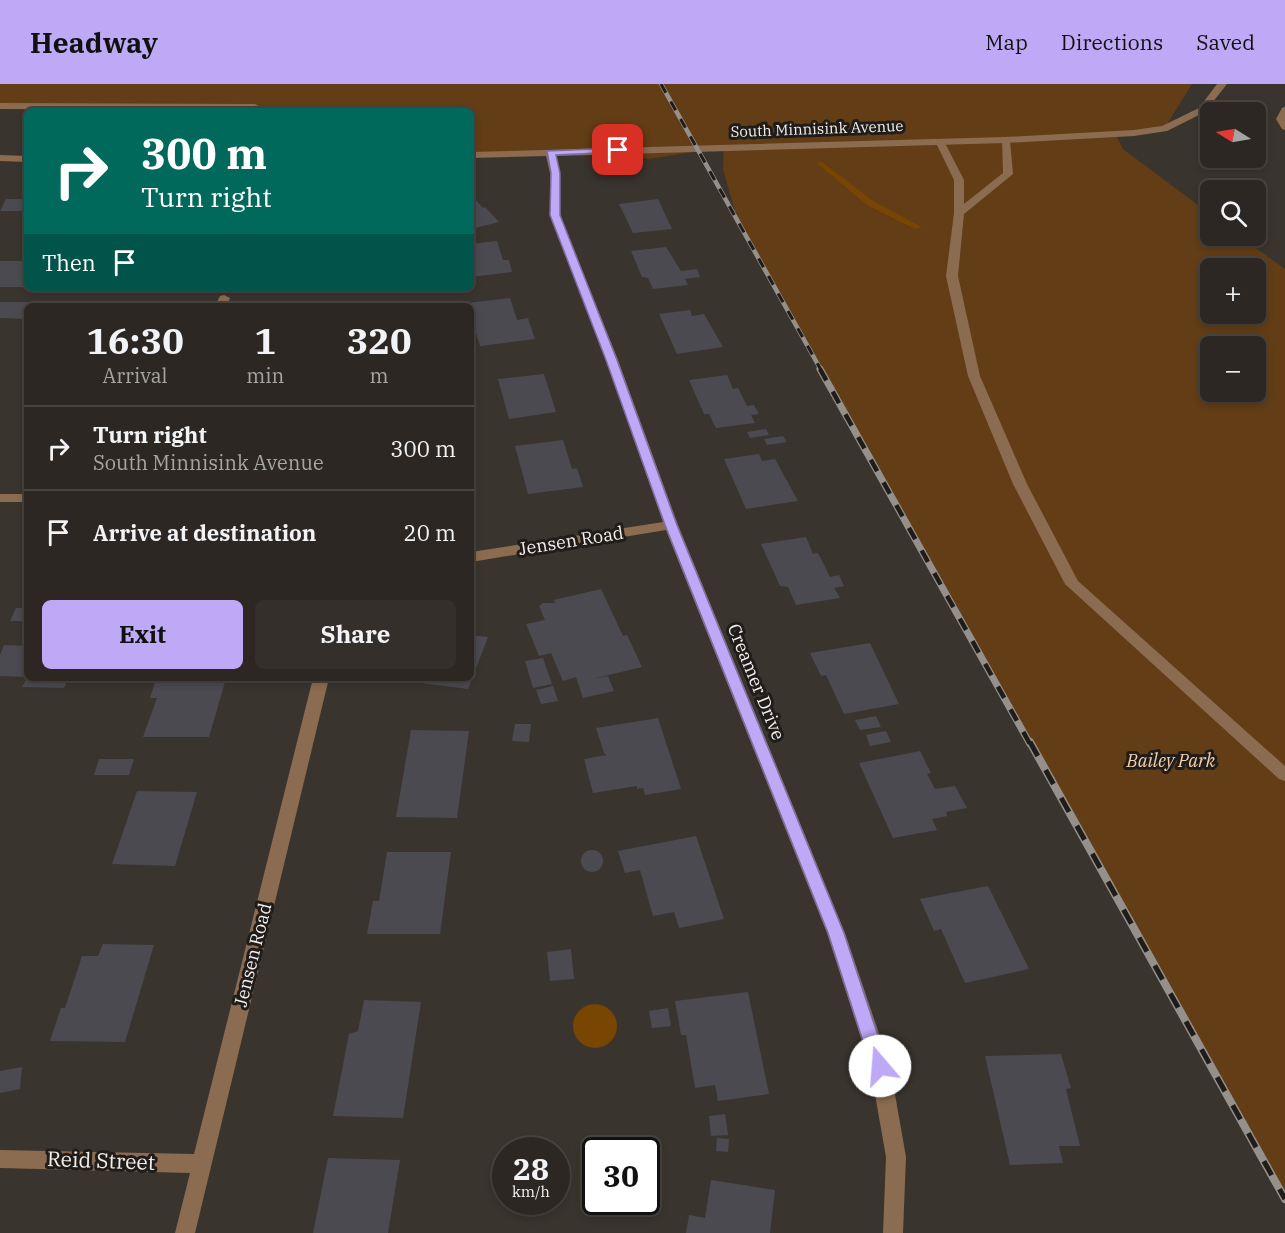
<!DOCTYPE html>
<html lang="en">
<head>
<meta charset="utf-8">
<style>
	:root { --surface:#2c2722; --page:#342f2a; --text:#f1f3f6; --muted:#a6a5a5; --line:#484440; --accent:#bda9f5 }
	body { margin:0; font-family:"IBM Plex Serif",serif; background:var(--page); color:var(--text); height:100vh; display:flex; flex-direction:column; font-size:22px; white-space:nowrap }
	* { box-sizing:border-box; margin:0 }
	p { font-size:20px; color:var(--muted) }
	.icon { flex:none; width:33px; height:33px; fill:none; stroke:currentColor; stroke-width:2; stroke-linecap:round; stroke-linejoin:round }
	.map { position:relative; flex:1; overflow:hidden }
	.details { position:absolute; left:24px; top:219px; width:450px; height:378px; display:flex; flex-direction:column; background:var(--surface); border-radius:9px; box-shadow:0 3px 9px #0003,0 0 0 2px var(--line) }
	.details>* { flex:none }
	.top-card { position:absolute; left:24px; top:24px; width:450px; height:183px; border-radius:9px; box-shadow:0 3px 9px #0003,0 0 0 2px var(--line); background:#00695c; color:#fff; overflow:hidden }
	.needle { width:39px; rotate:281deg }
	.fabs { position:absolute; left:1200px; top:18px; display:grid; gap:12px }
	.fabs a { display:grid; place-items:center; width:66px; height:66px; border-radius:9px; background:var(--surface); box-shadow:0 3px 9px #0003,0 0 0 2px var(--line); font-size:30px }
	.speed { position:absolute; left:492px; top:1053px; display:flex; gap:12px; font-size:30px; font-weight:700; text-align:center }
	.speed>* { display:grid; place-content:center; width:78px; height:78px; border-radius:50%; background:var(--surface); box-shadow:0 3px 9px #0003,0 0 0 2px var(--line); line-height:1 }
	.speed small { font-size:15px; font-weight:400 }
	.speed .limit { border:3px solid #111; border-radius:9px; background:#fff; color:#111 }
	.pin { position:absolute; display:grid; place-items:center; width:51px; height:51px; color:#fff; margin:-26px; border-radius:12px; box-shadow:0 3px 9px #0006 }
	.me { position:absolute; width:66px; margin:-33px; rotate:342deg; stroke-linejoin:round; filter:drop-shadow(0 0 4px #0008) }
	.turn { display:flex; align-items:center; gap:21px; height:126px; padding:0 18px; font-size:27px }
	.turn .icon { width:78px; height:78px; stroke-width:2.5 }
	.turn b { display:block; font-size:42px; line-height:51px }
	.then { display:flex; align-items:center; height:57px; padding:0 18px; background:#0003; gap:12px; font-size:22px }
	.eta { display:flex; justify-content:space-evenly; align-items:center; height:102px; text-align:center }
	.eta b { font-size:36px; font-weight:700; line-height:42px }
	.primary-button { display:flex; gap:12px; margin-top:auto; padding:12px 18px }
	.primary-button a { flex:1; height:69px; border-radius:9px; background:var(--accent); color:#111; font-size:24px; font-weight:700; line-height:69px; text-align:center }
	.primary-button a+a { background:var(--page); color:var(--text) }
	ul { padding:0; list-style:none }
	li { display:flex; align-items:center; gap:18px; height:84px; padding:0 18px; border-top:2px solid var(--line) }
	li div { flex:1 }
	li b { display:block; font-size:22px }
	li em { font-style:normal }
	header { display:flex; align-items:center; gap:36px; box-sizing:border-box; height:84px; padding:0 30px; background:var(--accent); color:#111 }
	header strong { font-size:28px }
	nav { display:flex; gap:33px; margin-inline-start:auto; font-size:21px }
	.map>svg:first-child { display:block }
	.green { fill:#623d16; fill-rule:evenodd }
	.water { fill:#784502 }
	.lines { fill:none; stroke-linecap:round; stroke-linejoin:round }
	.stream { fill:#784502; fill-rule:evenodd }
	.building { fill:#4b4a51 }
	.service { fill:#8b6c51; fill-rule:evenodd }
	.minor { fill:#8b6c51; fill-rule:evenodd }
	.rail-far2-casing { stroke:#95908b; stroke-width:4.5 }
	.rail-far1-casing { stroke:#95908b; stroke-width:7 }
	.rail-casing { stroke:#95908b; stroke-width:8 }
	.rail-far2 { stroke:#1f1c1a; stroke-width:3; stroke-dasharray:10; stroke-linecap:butt }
	.rail-far1 { stroke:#1f1c1a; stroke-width:4.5; stroke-dasharray:13; stroke-linecap:butt }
	.rail { stroke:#1f1c1a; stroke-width:5; stroke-dasharray:16; stroke-linecap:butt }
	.route { fill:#bda9f5; stroke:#7b6e9f; stroke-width:1.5 }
	.labels { text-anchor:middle; stroke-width:6; stroke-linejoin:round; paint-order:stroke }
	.far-street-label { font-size:15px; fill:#f2eeea; stroke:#1f1c1a }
	.street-label { font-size:18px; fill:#f2eeea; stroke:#1f1c1a }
	.park-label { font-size:18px; font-style:italic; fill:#f6d0ae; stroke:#1f1c1a }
	.near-street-label { font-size:21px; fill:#f2eeea; stroke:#1f1c1a }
</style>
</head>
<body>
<header>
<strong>Headway</strong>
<nav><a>Map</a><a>Directions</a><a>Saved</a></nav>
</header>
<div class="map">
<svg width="1285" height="1149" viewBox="0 0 1285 1149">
	<rect width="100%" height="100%" fill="#3a342e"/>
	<!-- green -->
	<path class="green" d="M0 0H1192L1164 45 1116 51 1123 65 1210 130V152H1239L1285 185V1115L739 142 723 85 724 63 649 75 596 67 471 71V27L0 24ZM1210 184H1256V230H1210ZM1210 262H1256V308H1210Z"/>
	<!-- water -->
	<circle class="water" cx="595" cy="942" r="22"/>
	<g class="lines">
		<!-- stream -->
		<path class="stream" d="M818 78H822L873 117 922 143 915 145 867 121 818 80Z"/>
	</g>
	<!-- building -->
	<g class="building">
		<path d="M471 111 483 124 485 123 499 138 471 145Z"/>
		<path d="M6 115H27V117L21 127H0Z"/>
		<path d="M658 115 672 145 633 149 619 120Z"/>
		<path d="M497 157 503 176H509L512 188 471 193V160Z"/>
		<path d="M666 163 681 187 697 185 700 193 685 195 688 201 653 205 648 194 642 193 631 167Z"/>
		<path d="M0 177H27V198L24 203H0Z"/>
		<path d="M137 204H166L163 209H134Z"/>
		<path d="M510 214 517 236 528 234 535 255 480 262 473 239 471 240V222L467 219Z"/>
		<path d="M0 218H39L36 222H27V235L0 234Z"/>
		<path d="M690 226 692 232 704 230 723 263 677 270 659 230Z"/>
		<path d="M544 290 556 328 509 335 498 295Z"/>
		<path d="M727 291 733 305 738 304 747 322 754 321 759 330 751 331 755 339 716 344 709 330H704L689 296Z"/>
		<path d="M766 345 769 351 750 354 747 348Z"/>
		<path d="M783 352 787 358 767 361 764 355Z"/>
		<path d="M563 356 572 385 577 384 583 403 528 410 515 362Z"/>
		<path d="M759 370 762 377 775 375 798 417 746 425 724 375Z"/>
		<path d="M806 453 813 470 818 469 830 493 839 491 844 502 834 504 840 514 796 521 788 503 780 502 761 460Z"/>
		<path d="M601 505 623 552 627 551 642 583 592 595 608 592 614 607 583 614 576 593 563 597 551 569 539 572 526 540 545 536 539 522 543 519H555L554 516Z"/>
		<path d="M16 524H27V537H10Z"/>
		<path d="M471 551 488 553 468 605 406 597 407 594H471Z"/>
		<path d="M870 559 899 620 844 630 826 591 821 592 810 569Z"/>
		<path d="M4 561 27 562V593L0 592V571Z"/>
		<path d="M543 574 552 600 533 604 525 577Z"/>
		<path d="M27 594H99L97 597H67L64 604 22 603Z"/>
		<path d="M163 594H232L231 598H225L209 653H143L157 614H150L155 598H162Z"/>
		<path d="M553 602 558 617 541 620 536 606Z"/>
		<path d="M876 632 881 643 860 646 855 636Z"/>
		<path d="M658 634 681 705 645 711 643 704 637 705V702L593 709 584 675 607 671 604 669 596 644Z"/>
		<path d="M515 640H531L529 658 512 657Z"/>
		<path d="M411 646 469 647 457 734 396 733Z"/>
		<path d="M886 647 891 658 870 662 866 651Z"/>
		<path d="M920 667 931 689 927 690 935 705 955 702 967 724 946 728 947 732 932 735 937 746 893 754 859 679Z"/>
		<path d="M99 675H134L129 691H94Z"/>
		<path d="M137 707 197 708 175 782 112 780Z"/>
		<path d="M696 752 724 835 679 844 674 828 653 832 640 786 625 789 618 767Z"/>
		<circle cx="592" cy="777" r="11"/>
		<path d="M387 768H451L440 850H367L373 817H379Z"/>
		<path d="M988 802 1029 885 965 899 941 845 934 847 920 815Z"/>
		<path d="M103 860 154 861 125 958 50 957 61 924H65L82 872H98Z"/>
		<path d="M571 865 574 895 550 897 547 868Z"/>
		<path d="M748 908 769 1010 718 1017 715 1001 695 1004 686 951H681L675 917Z"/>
		<path d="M364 916 421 918 403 1034 333 1032 349 950 358 947Z"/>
		<path d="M668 924 671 942 652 944 649 927Z"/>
		<path d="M1061 970 1071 1004 1066 1005 1080 1062H1059L1063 1079 1010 1081 985 972Z"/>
		<path d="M22 983 20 1005 0 1009V987Z"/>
		<path d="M725 1030 728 1051 711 1052 709 1032Z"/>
		<path d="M717 1054 729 1055 728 1068 716 1067Z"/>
		<path d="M328 1074 400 1076 388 1149H313Z"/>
		<path d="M711 1096 775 1106 770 1149H686L689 1131 705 1134Z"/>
	</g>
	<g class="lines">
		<!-- service -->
		<g class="service">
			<path d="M0 19 255 20 260 23 255 26 0 25Z"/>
			<path d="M1285 23V46L1282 45 1276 35 1282 24Z"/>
			<path d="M1002 54 1010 56 1013 90 964 130 958 192 980 292 1027 400 1078 497 1285 682V697L1279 695 1065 500 1013 400 968 292 946 192 954 129V96L935 57 943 55 964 96V120L1003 89Z"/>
		</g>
		<!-- minor -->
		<g class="minor">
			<path d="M1217 0H1227L1205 28 1167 47 1134 52 1005 59 556 72 560 89V131L618 276 678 441 845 849 890 982 906 1073 903 1149H883L886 1073 870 982 827 849 666 446 471 478V468L663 438 606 276 550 131V89L546 72 471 74V68L1005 53 1134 46 1162 42 1199 24Z"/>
			<path d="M0 71 27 72V78L0 77Z"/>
			<path d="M224 211 230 214 227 222H215L220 212Z"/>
			<rect x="0" y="410" width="27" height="8"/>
			<path d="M313 594H329L195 1149H175L190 1089 0 1084V1066L194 1070Z"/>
		</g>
		<!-- rail-far2 casing -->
		<g class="rail-far2-casing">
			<path id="rail-far2" d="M661 0 821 286"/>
		</g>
		<!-- rail-far1 casing -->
		<g class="rail-far1-casing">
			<path id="rail-far1" d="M820 285 1030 660"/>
		</g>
		<!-- rail casing -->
		<g class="rail-casing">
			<path id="rail" d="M1030 658 1285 1115"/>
		</g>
		<!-- rail-far2 -->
		<use href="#rail-far2" class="rail-far2"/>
		<!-- rail-far1 -->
		<use href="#rail-far1" class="rail-far1"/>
		<!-- rail -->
		<use href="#rail" class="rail"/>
	</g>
	<!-- route -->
	<path class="route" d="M618 64 623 66 621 68 556 71 560 89V131L617 276 677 441 844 849 888 982 886 988 880 990 874 988 871 982 828 849 665 441 606 276 550 131 551 89 547 67Z"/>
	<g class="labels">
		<!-- far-street labels -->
		<g class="far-street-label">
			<text transform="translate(817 45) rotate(-2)" y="5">South Minnisink Avenue</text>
		</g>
		<!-- street labels -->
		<g class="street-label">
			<text transform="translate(571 457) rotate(-9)" y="6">Jensen Road</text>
			<text transform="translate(756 598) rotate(68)" y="6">Creamer Drive</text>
			<text transform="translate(253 871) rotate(-76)" y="6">Jensen Road</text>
		</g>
		<!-- park labels -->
		<g class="park-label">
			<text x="1171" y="683">Bailey Park</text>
		</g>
		<!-- near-street labels -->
		<g class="near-street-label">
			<text transform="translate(101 1077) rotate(2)" y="7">Reid Street</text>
		</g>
	</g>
</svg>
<div class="fabs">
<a><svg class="needle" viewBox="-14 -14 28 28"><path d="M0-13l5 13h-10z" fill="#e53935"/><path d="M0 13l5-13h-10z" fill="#a6a5a5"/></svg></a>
<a><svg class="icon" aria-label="search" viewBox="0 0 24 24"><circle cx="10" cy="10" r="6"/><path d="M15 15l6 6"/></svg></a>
<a>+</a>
<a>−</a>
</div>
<div class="speed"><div>28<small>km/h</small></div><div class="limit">30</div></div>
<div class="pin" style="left:618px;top:66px;background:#d93025"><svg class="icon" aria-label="arrive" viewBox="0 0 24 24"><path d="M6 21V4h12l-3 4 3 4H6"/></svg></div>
<svg class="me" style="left:880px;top:982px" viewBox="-20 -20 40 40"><circle r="19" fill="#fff"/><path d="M0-13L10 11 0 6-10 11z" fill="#bda9f5"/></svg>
<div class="top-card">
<div class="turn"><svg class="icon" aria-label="right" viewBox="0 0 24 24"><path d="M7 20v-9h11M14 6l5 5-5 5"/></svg><div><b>300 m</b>Turn right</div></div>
<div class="then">Then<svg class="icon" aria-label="arrive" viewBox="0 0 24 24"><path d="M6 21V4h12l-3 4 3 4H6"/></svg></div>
</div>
<section class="details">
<div class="eta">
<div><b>16:30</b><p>Arrival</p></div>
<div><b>1</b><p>min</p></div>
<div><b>320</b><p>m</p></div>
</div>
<ul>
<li><svg class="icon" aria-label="right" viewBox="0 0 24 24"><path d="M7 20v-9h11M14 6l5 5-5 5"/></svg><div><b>Turn right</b><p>South Minnisink Avenue</p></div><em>300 m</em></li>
<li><svg class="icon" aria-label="arrive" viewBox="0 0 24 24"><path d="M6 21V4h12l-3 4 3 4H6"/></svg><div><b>Arrive at destination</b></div><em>20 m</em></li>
</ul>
<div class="primary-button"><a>Exit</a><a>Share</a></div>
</section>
</div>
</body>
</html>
